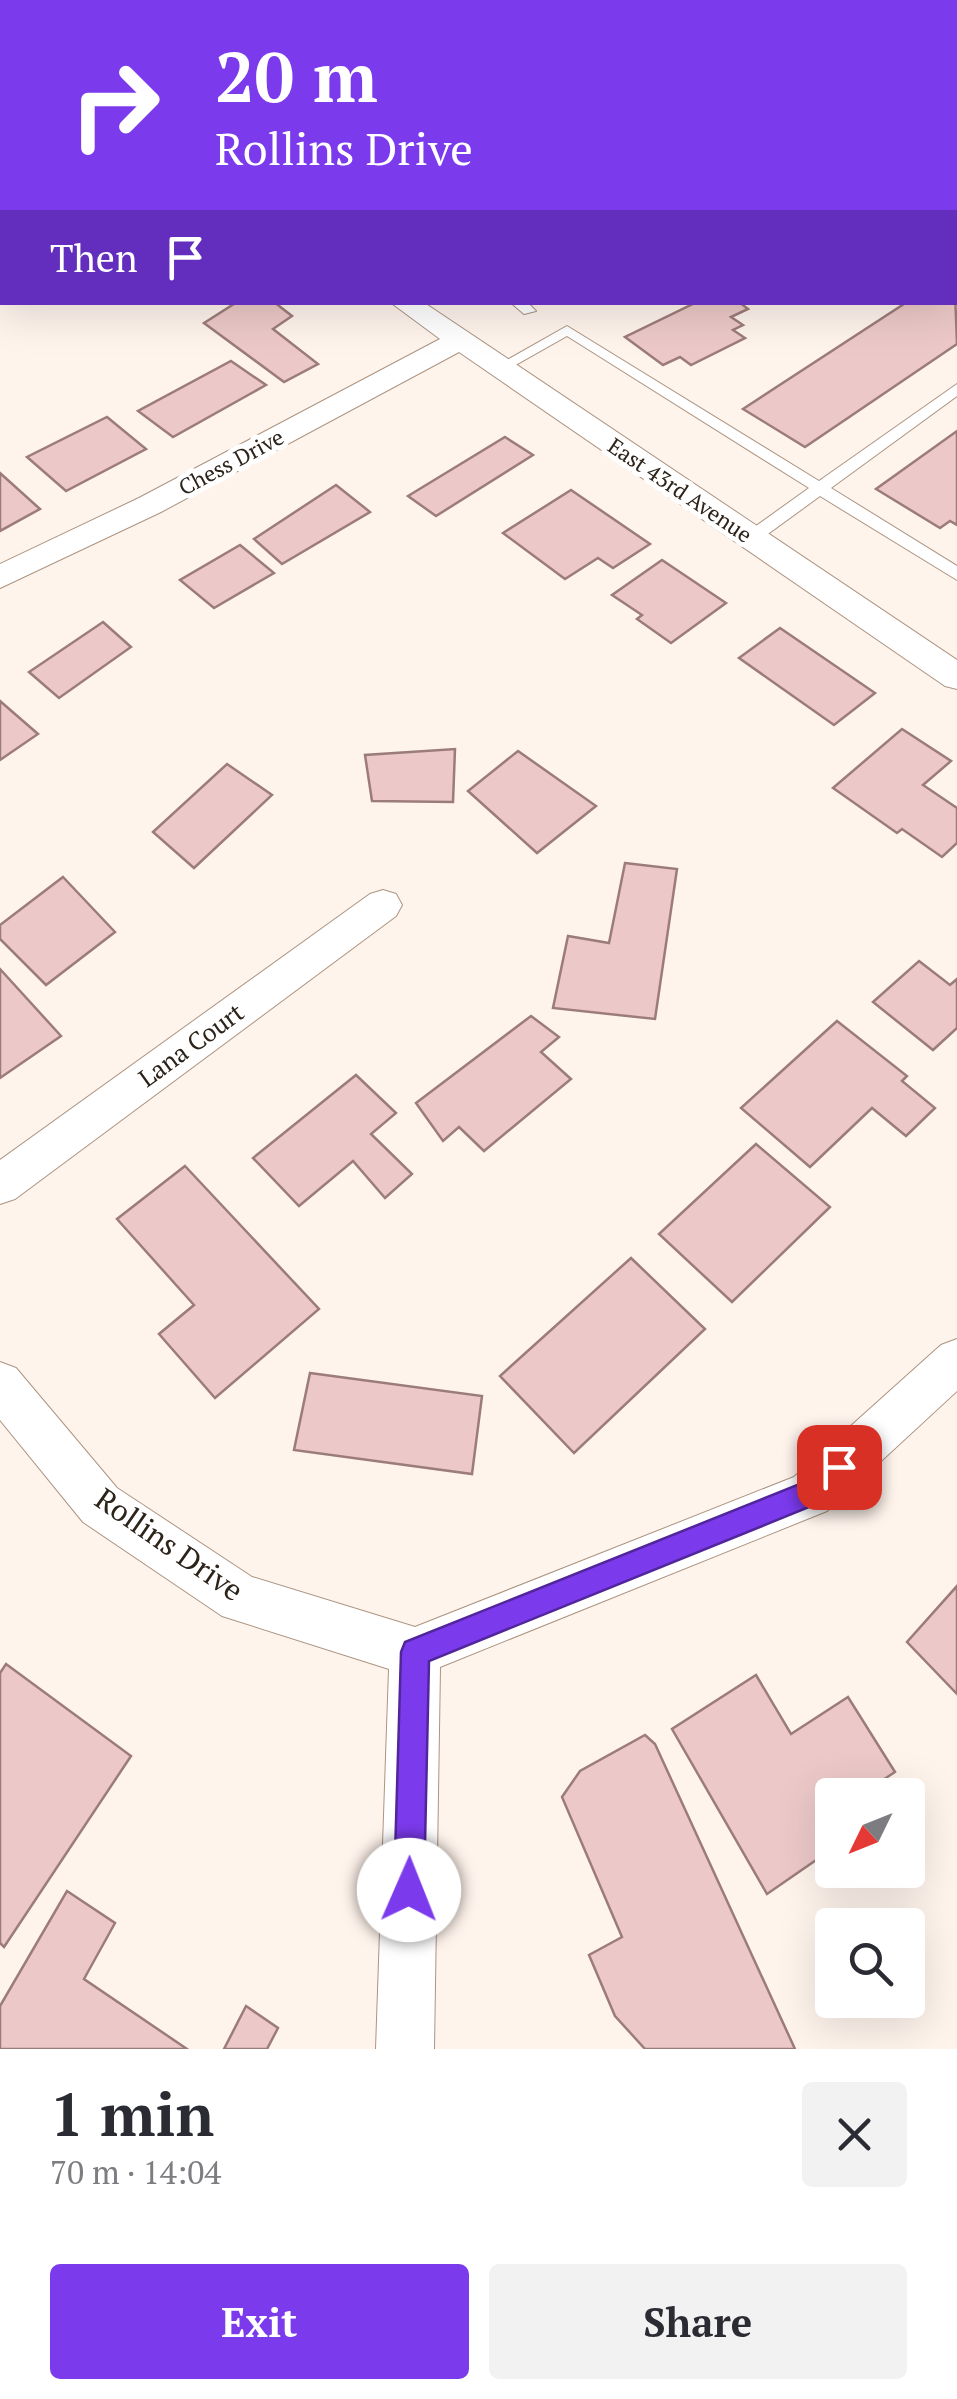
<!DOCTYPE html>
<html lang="en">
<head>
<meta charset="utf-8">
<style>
	:root { --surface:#fff; --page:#f2f2f3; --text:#2b2b33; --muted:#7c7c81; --accent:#7c3aed }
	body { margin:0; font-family:"PT Serif",serif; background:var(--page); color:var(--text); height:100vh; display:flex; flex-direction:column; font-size:38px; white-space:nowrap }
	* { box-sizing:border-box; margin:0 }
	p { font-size:32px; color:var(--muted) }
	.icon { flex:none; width:55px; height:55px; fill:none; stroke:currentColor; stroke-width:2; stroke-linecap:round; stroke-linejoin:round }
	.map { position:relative; height:2049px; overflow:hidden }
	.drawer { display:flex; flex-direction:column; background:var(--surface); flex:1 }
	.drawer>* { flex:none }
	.guide { position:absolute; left:0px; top:0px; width:958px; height:305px; box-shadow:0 10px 40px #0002; background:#7c3aed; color:#fff; overflow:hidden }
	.needle { width:65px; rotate:227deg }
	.tools { position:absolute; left:815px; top:1778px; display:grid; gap:20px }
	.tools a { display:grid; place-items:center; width:110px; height:110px; border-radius:10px; background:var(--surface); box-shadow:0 10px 40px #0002; font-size:50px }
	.pin { position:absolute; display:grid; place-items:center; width:85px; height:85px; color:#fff; margin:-42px; border-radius:20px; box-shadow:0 5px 15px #0006 }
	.me { position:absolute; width:110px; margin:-55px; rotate:1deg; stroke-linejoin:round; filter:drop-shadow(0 0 8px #0008) }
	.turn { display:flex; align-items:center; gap:35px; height:210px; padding:0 50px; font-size:45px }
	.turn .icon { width:130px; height:130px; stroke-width:2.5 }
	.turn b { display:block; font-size:70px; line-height:85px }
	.then { display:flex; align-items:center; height:95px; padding:0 50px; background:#0003; gap:20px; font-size:38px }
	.round { display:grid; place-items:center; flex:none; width:105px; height:105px; border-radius:10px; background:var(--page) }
	.summary { display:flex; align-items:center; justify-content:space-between; height:170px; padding:0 50px }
	h1 { font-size:60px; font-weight:700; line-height:75px }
	.action { display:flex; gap:20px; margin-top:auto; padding:20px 50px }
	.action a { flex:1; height:115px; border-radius:10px; background:var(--accent); color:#fff; font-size:40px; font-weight:700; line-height:115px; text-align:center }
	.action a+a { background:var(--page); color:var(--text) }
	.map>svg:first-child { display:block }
	.building { fill:#ecc9c8; stroke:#9c7c7b; stroke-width:2.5 }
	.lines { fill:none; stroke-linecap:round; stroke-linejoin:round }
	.service-casing { stroke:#ac9481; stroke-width:2 }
	.minor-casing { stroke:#ac9481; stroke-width:2 }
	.primary-casing { stroke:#d5d3d1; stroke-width:3 }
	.service { fill:#fff; fill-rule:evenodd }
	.minor { fill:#fff; fill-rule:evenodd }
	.primary { fill:#dbb69c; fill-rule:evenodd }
	.route { fill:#7c3aed; stroke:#51269a; stroke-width:2.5 }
	.labels { text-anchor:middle; stroke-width:10; stroke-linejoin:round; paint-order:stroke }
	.far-street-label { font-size:22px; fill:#2c231b; stroke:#fff }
	.street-label { font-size:25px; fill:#2c231b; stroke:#fff }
	.near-street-label { font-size:30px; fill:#2c231b; stroke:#fff }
</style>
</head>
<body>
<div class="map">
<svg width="957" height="2049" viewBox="0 0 957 2049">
	<rect width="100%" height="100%" fill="#fff4ec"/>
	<!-- building -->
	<g class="building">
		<path d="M955 292 957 344 805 447 743 409 907 302H955Z"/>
		<path d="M237 302H274L292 316 273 329 318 364 284 382 204 323Z"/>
		<path d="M697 302H739L748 309 731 317 743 325 733 330 745 338 691 365 680 357 663 365 625 337Z"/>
		<path d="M231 361 266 385 173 437 138 411Z"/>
		<path d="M107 417 146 449 66 491 27 457Z"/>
		<path d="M957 431V525L950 521 940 528 876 489Z"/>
		<path d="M505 437 533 455 436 516 408 496Z"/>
		<path d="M0 473 40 509 0 531Z"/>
		<path d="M336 485 370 512 282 564 254 539Z"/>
		<path d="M571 490 650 544 613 568 598 558 565 579 503 533Z"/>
		<path d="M240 545 274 573 214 608 180 580Z"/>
		<path d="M662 560 726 603 671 643 637 619 642 615 612 595Z"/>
		<path d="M103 622 131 647 59 698 29 672Z"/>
		<path d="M780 628 875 693 834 725 739 658Z"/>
		<path d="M0 701 38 734 0 760Z"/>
		<path d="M902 729 951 761 923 785 957 808V843L942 857 902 829 897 833 833 788Z"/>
		<path d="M455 749 453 802 372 801 365 755Z"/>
		<path d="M518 751 596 806 537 853 468 791Z"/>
		<path d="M227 764 272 795 194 868 153 832Z"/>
		<path d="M625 863 677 869 655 1019 553 1008 568 936 609 943Z"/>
		<path d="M63 877 115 932 46 985 0 939V925Z"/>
		<path d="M919 961 950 985 957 979V1028L933 1050 873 1002Z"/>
		<path d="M0 969 61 1036 0 1078Z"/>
		<path d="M531 1016 559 1037 541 1052 571 1079 484 1151 459 1127 443 1141 416 1103Z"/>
		<path d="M837 1021 907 1076 902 1081 935 1108 906 1136 872 1108 810 1167 741 1108Z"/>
		<path d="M356 1075 396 1113 371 1134 412 1174 385 1198 353 1161 299 1206 253 1158Z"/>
		<path d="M756 1144 830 1207 732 1302 659 1234Z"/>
		<path d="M185 1166 319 1309 215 1398 159 1334 194 1305 117 1219Z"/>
		<path d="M631 1258 705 1329 574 1453 500 1376Z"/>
		<path d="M310 1373 482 1396 472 1474 294 1450Z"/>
		<path d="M957 1586V1694L907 1642Z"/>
		<path d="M6 1664 131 1756 4 1947 0 1943V1673Z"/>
		<path d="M756 1675 791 1734 848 1697 895 1772 860 1795H832V1849L767 1894 672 1729Z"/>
		<path d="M645 1735 655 1744 795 2049H645L615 2016 589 1955 622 1937 562 1797 580 1771Z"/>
		<path d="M67 1891 115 1923 84 1979 187 2049H0V2006Z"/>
		<path d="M246 2006 278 2028 267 2049H224Z"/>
	</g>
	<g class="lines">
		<!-- service casing -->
		<g class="service-casing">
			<g id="service">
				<path d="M510 302H527L536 311 524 314Z"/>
				<path d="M567 326 819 481 957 384V396L831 488 957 566V580L820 496 757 542H745V534L809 488 567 336 505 371 500 372 493 368Z"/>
			</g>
		</g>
		<!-- minor casing -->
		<g class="minor-casing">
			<g id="minor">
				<path d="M390 302H423L957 660V689L945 686 459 352 161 512 0 588V564L139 498 440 339Z"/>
				<path d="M383 890 396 894 402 905 396 916 15 1199 0 1204V1160L370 894Z"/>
				<path d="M957 1339V1391L827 1511 440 1667 434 2049H376L389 1669 222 1616 83 1522 0 1420V1362L16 1368 117 1488 252 1577 415 1627 794 1477 941 1345Z"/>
			</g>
		</g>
		<!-- primary casing -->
		<g class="primary-casing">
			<g id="primary">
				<path d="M503 0H538L540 2H505Z"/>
				<path d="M584 0H619L621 2H586Z"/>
				<path d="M955 171 957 172V194L955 193Z"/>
				<rect x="955" y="213" width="2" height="23"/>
			</g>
		</g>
		<!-- service -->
		<use href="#service" class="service"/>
		<!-- minor -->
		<use href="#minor" class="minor"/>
		<!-- primary -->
		<use href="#primary" class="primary"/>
	</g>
	<!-- route -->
	<path class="route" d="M839 1454 849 1458 853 1467 849 1477 819 1503 429 1661 424 1890 420 1901 409 1906 398 1901 394 1890 401 1652 405 1642 800 1484Z"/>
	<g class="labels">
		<!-- far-street labels -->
		<g class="far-street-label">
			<text transform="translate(231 462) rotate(-28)" y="8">Chess Drive</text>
			<text transform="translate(680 490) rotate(34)" y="8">East 43rd Avenue</text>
		</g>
		<!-- street labels -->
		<g class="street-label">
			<text transform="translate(191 1045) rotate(-36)" y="9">Lana Court</text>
		</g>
		<!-- near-street labels -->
		<g class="near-street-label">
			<text transform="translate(169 1545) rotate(35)" y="10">Rollins Drive</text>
		</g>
	</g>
</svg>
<div class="tools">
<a><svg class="needle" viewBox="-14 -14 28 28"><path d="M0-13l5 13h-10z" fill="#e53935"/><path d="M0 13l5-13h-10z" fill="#7c7c81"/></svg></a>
<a><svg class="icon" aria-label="search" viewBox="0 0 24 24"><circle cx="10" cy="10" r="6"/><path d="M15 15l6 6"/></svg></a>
</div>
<div class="pin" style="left:839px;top:1467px;background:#d93025"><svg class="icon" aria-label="arrive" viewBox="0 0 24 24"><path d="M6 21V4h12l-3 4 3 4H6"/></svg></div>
<svg class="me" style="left:409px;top:1890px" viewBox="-20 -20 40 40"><circle r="19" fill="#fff"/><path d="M0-13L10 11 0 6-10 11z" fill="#7c3aed"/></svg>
<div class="guide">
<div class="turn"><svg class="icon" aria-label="right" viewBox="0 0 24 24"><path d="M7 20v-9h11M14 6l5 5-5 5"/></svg><div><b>20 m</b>Rollins Drive</div></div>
<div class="then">Then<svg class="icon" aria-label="arrive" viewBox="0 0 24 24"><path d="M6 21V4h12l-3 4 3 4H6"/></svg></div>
</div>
</div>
<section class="drawer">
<div class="summary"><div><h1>1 min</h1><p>70 m · 14:04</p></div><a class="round"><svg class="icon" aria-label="close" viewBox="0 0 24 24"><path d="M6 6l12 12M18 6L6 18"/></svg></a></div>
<div class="action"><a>Exit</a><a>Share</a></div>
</section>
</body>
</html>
